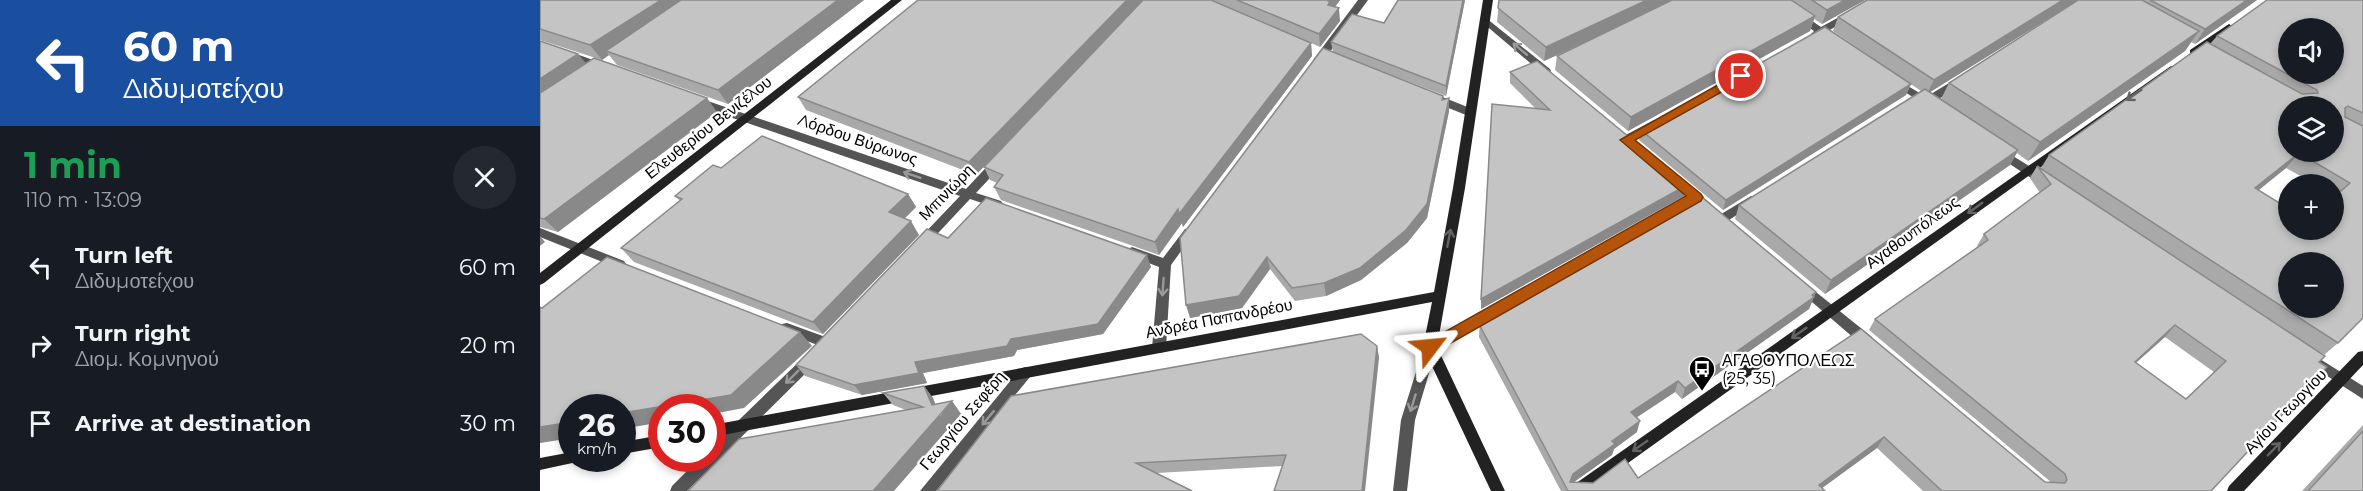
<!DOCTYPE html>
<html lang="en">
<head>
<meta charset="utf-8">
<style>
	:root { --surface:#171b24; --page:#242831; --text:#f1f3f6; --muted:#9ea1a6 }
	body { margin:0; font-family:Montserrat,sans-serif; background:var(--page); color:var(--text); height:100vh; display:flex; flex-direction:column; font-size:22px; white-space:nowrap }
	* { box-sizing:border-box; margin:0 }
	p { font-size:20px; color:var(--muted) }
	.icon { flex:none; width:33px; height:33px; fill:none; stroke:currentColor; stroke-width:2; stroke-linecap:round; stroke-linejoin:round }
	.map { position:relative; flex:1; overflow:hidden }
	.panel { display:flex; flex-direction:column; background:var(--surface); width:540px }
	.panel>* { flex:none }
	.top-card { background:#1a4fa0; color:#fff; overflow:hidden }
	.fabs { position:absolute; left:1738px; top:18px; display:grid; gap:12px }
	.fabs a { display:grid; place-items:center; width:66px; height:66px; border-radius:50%; background:var(--surface); box-shadow:0 3px 9px #0003; font-size:30px }
	.speed { position:absolute; left:18px; top:394px; display:flex; gap:12px; font-size:30px; font-weight:700; text-align:center }
	.speed>* { display:grid; place-content:center; width:78px; height:78px; border-radius:50%; background:var(--surface); box-shadow:0 3px 9px #0003; line-height:1 }
	.speed small { font-size:15px; font-weight:400 }
	.speed .limit { border:9px solid #d22; background:#fff; color:#111 }
	.pin { position:absolute; display:grid; place-items:center; width:51px; height:51px; color:#fff; margin:-26px; border:3px solid #fff; border-radius:50%; box-shadow:0 2px 6px #0007 }
	.me { position:absolute; width:66px; margin:-33px; rotate:61deg; stroke-linejoin:round; filter:drop-shadow(0 0 4px #0008) }
	.turn { display:flex; align-items:center; gap:21px; height:126px; padding:0 24px; font-size:27px }
	.turn .icon { width:78px; height:78px; stroke-width:2.5 }
	.turn b { display:block; font-size:42px; line-height:51px }
	.round { display:grid; place-items:center; flex:none; width:63px; height:63px; border-radius:32px; background:var(--page) }
	.head { display:flex; align-items:center; justify-content:space-between; height:102px; padding:0 24px }
	h1 { font-size:36px; font-weight:700; line-height:45px; color:#1e9e55 }
	ul { padding:0; list-style:none }
	li { display:flex; align-items:center; gap:18px; height:78px; padding:0 24px }
	li div { flex:1 }
	li b { display:block; font-size:22px }
	li em { font-style:normal }
	main { display:flex; flex:1; min-height:0 }
	.map>svg:first-child { display:block }
	.lines { fill:none; stroke-linecap:round; stroke-linejoin:round }
	.street { fill:#555; fill-rule:evenodd }
	.secondary { fill:#222; fill-rule:evenodd }
	.wall { fill:#a9a9a9; fill-rule:evenodd }
	.shaded-wall { fill:#898989 }
	.building { fill:#c4c4c4; stroke:#898989; stroke-width:1.5; fill-rule:evenodd }
	.oneway { stroke:#999 }
	.oneway2 { stroke:#646464 }
	.route { fill:#b45309; stroke:#753606; stroke-width:1.5 }
	.labels { text-anchor:middle; stroke-width:4.5; stroke-linejoin:round; paint-order:stroke }
	.street-label { font-size:16px; fill:#000; stroke:#fff }
	.poi-label { font-size:16px; fill:#000; stroke:#fff; text-anchor:start }
</style>
</head>
<body>
<main>
<section class="panel">
<div class="top-card">
<div class="turn"><svg class="icon" aria-label="left" viewBox="0 0 24 24"><path d="M17 20v-9H6M10 6l-5 5 5 5"/></svg><div><b>60 m</b>Διδυμοτείχου</div></div>
</div>
<div class="head"><div><h1>1 min</h1><p>110 m · 13:09</p></div><a class="round"><svg class="icon" aria-label="close" viewBox="0 0 24 24"><path d="M6 6l12 12M18 6L6 18"/></svg></a></div>
<ul>
<li><svg class="icon" aria-label="left" viewBox="0 0 24 24"><path d="M17 20v-9H6M10 6l-5 5 5 5"/></svg><div><b>Turn left</b><p>Διδυμοτείχου</p></div><em>60 m</em></li>
<li><svg class="icon" aria-label="right" viewBox="0 0 24 24"><path d="M7 20v-9h11M14 6l5 5-5 5"/></svg><div><b>Turn right</b><p>Διομ. Κομνηνού</p></div><em>20 m</em></li>
<li><svg class="icon" aria-label="arrive" viewBox="0 0 24 24"><path d="M6 21V4h12l-3 4 3 4H6"/></svg><div><b>Arrive at destination</b></div><em>30 m</em></li>
</ul>
</section>
<div class="map">
<svg width="1823" height="491" viewBox="0 0 1823 491">
	<rect width="100%" height="100%" fill="#fff"/>
	<g class="lines">
		<!-- street -->
		<g class="street">
			<path d="M818 0H828L781 64H773V60Z"/>
			<path d="M1230 0H1241L1281 27 1330 0H1342L1288 31 1296 38 1291 41 1281 36H1272L1271 34 1274 31Z"/>
			<path d="M946 18 1010 69 1011 71 1010 73H1002L943 23V19Z"/>
			<path d="M0 41 67 65 68 67 67 69H59L0 48Z"/>
			<path d="M1355 78 1386 97 1414 80H1422L1423 82 1388 107 1351 83 1350 81Z"/>
			<path d="M895 94 935 110 936 113 931 117 891 101 890 98 891 95Z"/>
			<path d="M159 98 426 189 454 159H462L464 162 462 165 436 193 461 201 463 204 457 208 430 199 386 246H378L376 243 378 240 420 196 155 105 154 102 155 99Z"/>
			<path d="M1114 120 1118 121 1119 124 1118 127 1090 143H1082L1081 140 1082 137Z"/>
			<path d="M1460 148 1502 174 1504 177 1502 180H1494L1456 155 1454 152 1456 149Z"/>
			<path d="M1134 175 1138 176 1170 203 1172 206 1170 209H1162L1130 182 1128 179 1130 176Z"/>
			<path d="M1211 196 1215 197 1217 200 1215 203 1186 222H1178L1176 219 1178 216Z"/>
			<path d="M0 228 84 261 86 264 84 267 80 269 0 237Z"/>
			<path d="M649 228 655 232 631 265 626 348 624 352 619 353 614 352 612 348 619 267 588 255 586 252 588 249 592 247 623 258 645 229Z"/>
			<path d="M1262 282 1266 284 1332 337 1333 341 1332 345 1327 346 1322 345 1258 290 1256 287 1258 284Z"/>
			<path d="M954 306 958 307 960 311 958 315 896 350 875 420 867 491H853L861 420 885 343Z"/>
			<path d="M247 323 291 339 292 343 291 347 286 348 242 332 241 328 242 324Z"/>
			<path d="M270 354 275 356 277 360 275 364 147 491H130L132 486 159 459H172V446L265 356Z"/>
			<path d="M1772 354 1823 386V399L1767 363 1765 359 1767 355Z"/>
			<path d="M485 367 490 369 492 373 490 377 396 491H380L480 369Z"/>
		</g>
		<!-- secondary -->
		<g class="secondary">
			<path d="M351 0H362L4 283 0 285V273Z"/>
			<path d="M943 0H953L925 188 897 347 965 491H951L883 347 892 302 172 437V425L894 292 913 188Z"/>
			<path d="M1689 24 1694 27 1692 29 1658 54H1650V50Z"/>
			<path d="M1631 66 1635 67 1636 69 1635 71 1049 491H1030L1032 486Z"/>
			<path d="M1823 351V365L1704 491H1687L1689 486 1818 352Z"/>
			<path d="M122 435V447L82 454V442Z"/>
			<path d="M32 452V459H39L37 462 0 470V458Z"/>
		</g>
	</g>
	<!-- wall -->
	<g class="wall">
		<path d="M0 0H324L188 104 77 65 69 55 62 60 0 40Z"/>
		<path d="M378 0 436 175 266 110 258 97Z"/>
		<path d="M603 0H800L795 7 800 21 780 47 771 43 772 56 643 227 642 223 619 255 461 200 454 187 457 183 450 180 444 167Z"/>
		<path d="M858 0H925L906 96 793 52 791 42 844 23Z"/>
		<path d="M959 0H1325L1282 24 1274 19 1270 31 1088 131 1015 70 1017 56 1046 42 1004 61 957 22Z"/>
		<path d="M1327 0H1717L1655 44 1651 42 1645 51 1488 161 1477 153 1470 165 1285 294 1195 219 1199 205 1381 91 1293 31 1298 17ZM1524 9 1409 83 1401 99 1390 92Z"/>
		<path d="M1823 0V318L1798 343 1784 355 1671 491H1383L1337 448 1282 488 1285 491H1021L939 337 940 316 1276 292 1269 309 1142 399 1135 392 1096 418 1097 432 1074 449 1072 455 1034 482 1053 483 1098 478 1321 329 1505 482 1512 483 1329 330 1335 319 1438 247 1437 246 1444 234 1500 193 1490 178 1497 166 1501 168 1509 155 1670 44 1677 36ZM1746 168 1775 184H1794V196H1795L1794 230H1749L1718 190ZM1625 337 1674 372 1646 399 1596 363Z"/>
		<path d="M0 41 46 63 177 112 18 232 0 227Z"/>
		<path d="M970 72 1144 196 941 309 996 109 970 83Z"/>
		<path d="M1371 84 1366 95 1183 210 1099 140 1101 130Z"/>
		<path d="M903 96V99L909 111 887 218 867 243 821 280 786 296 755 301 730 269 702 308 650 318Z"/>
		<path d="M181 168 368 194 376 207 364 219 379 235 283 334 94 262 81 248 140 201 135 196Z"/>
		<path d="M408 238 611 267 563 334 477 350 474 356 383 373 387 383 322 395 265 376 256 365Z"/>
		<path d="M837 346 839 358 742 466 617 473 397 491Z"/>
		<path d="M384 386 393 398 395 404 412 401 421 414 366 410 353 405 343 393Z"/>
		<path d="M1823 425V491H1762Z"/>
	</g>
	<!-- shaded-wall -->
	<g class="shaded-wall">
		<path d="M121 0H152L66 51 69 55 62 60 50 45Z"/>
		<path d="M298 0H324L188 104 178 90Z"/>
		<path d="M587 0H603L436 175 429 162Z"/>
		<path d="M788 0H800L791 12 788 1Z"/>
		<path d="M923 0H925L906 96V86Z"/>
		<path d="M1107 0H1135L1004 61 1006 47Z"/>
		<path d="M1305 0H1325L1282 24 1287 10Z"/>
		<path d="M1523 0H1538L1387 94 1394 80Z"/>
		<path d="M1707 0H1717L1655 44 1665 29Z"/>
		<path d="M799 8 800 21 780 47 779 34Z"/>
		<path d="M1275 16 1270 31 1088 131 1091 117Z"/>
		<path d="M1659 31 1645 51 1488 161 1500 142Z"/>
		<path d="M771 43 772 56 643 227 642 223 619 255 615 242 638 209Z"/>
		<path d="M38 54 50 68 0 101V79Z"/>
		<path d="M1371 84 1366 95 1183 210 1186 200Z"/>
		<path d="M167 98 177 112 18 232 4 219Z"/>
		<path d="M909 98V111L887 218 867 243 821 280 786 296 784 283Z"/>
		<path d="M1478 150 1470 165 1285 294 1291 280Z"/>
		<path d="M1759 153 1746 168 1703 203 1715 188Z"/>
		<path d="M1147 185 1144 196 941 309V299Z"/>
		<path d="M368 194 376 207 357 226 349 212Z"/>
		<path d="M371 221 379 235 283 334 273 322Z"/>
		<path d="M0 236 5 242 0 246Z"/>
		<path d="M607 255 611 267 563 334 477 350 474 356 383 373 387 383 322 395 314 385 375 362 471 339Z"/>
		<path d="M727 257 730 269 702 308 650 318 646 305Z"/>
		<path d="M1276 292 1269 309 1142 399 1145 388Z"/>
		<path d="M1635 325 1625 337 1584 373 1595 362Z"/>
		<path d="M260 332 272 346 204 408 172 414V408H122V422L82 429V413Z"/>
		<path d="M837 346 839 358 825 491H822Z"/>
		<path d="M1138 381 1135 392 1088 423 1091 412Z"/>
		<path d="M384 386 393 398 400 416 412 401 421 414 354 491H333L392 405Z"/>
		<path d="M1100 421 1097 432 1074 449 1072 455 1031 484 1030 482 1033 474 1072 441Z"/>
		<path d="M32 422V438L0 443V427Z"/>
		<path d="M1344 437 1337 448 1278 491 1279 485Z"/>
	</g>
	<!-- building -->
	<g class="building">
		<path d="M0 0H121L50 45 0 29Z"/>
		<path d="M141 0H298L178 90 66 51Z"/>
		<path d="M378 0H587L429 162 258 97Z"/>
		<path d="M603 0H671L771 43 639 214 638 209 615 242 454 187 463 175 444 167Z"/>
		<path d="M697 0H788V1L790 2 788 5 799 8 779 34Z"/>
		<path d="M858 0H923L906 86 791 42 812 14 844 23Z"/>
		<path d="M959 0H1107L1006 47 958 8Z"/>
		<path d="M1132 0H1251L1275 16 1091 117 1017 56Z"/>
		<path d="M1272 0H1305L1287 10Z"/>
		<path d="M1327 0H1523L1394 80 1298 17Z"/>
		<path d="M1538 0H1602L1659 31 1500 142 1409 83Z"/>
		<path d="M1610 0H1707L1665 29Z"/>
		<path d="M1727 0H1823V113L1808 106 1805 108V117L1823 126V318L1798 343 1509 155 1667 42 1762 94 1778 93 1777 90 1677 36ZM1749 28H1794V74H1749ZM1749 106H1794V152H1749ZM1759 153 1810 183 1794 197V230H1749V209L1715 188ZM1749 262H1794V308H1749Z"/>
		<path d="M1285 27 1371 84 1186 200 1101 130Z"/>
		<path d="M0 41 38 54 0 79Z"/>
		<path d="M783 48 903 96 902 100 909 98 887 204 866 230 820 268 784 283 752 288 727 257 699 296 646 305 640 238Z"/>
		<path d="M54 58 167 98 4 219 0 218V93Z"/>
		<path d="M997 61 1147 185 941 299 952 104 1010 110 970 72Z"/>
		<path d="M1385 89 1478 150 1291 280 1199 205Z"/>
		<path d="M222 136 368 194 349 212 371 221 273 322 81 248 142 199 135 196 173 165 181 168Z"/>
		<path d="M1497 166 1785 356 1779 362 1787 367 1671 491H1402L1344 437 1279 485 1285 491H1028L940 326V316L1158 194 1276 292 1272 295 1274 297 1145 388 1138 381 1091 412 1100 421 1072 441 1075 444 1033 474 1030 482 1053 483 1085 459 1098 478 1321 329 1505 482 1525 483 1527 480 1525 474 1335 319 1448 240 1444 234 1511 184ZM1635 325 1686 361 1646 399 1595 362Z"/>
		<path d="M446 198 607 255 558 324 471 339 467 346 375 362 379 373 314 385 256 365 387 229 408 238Z"/>
		<path d="M67 257 260 332 191 395 82 413V408H32V422L0 427V307L2 308Z"/>
		<path d="M821 334 837 346 822 491H734L746 455 596 463 652 491H397L471 396Z"/>
		<path d="M384 386 392 405 412 401 333 491H148L199 439 383 407 343 393Z"/>
		<path d="M1823 431V491H1768Z"/>
	</g>
	<!-- one-way arrows -->
	<defs><path id="oneway-shaft" d="M-6 0H5M1.5-3L5.5 0L1.5 3" fill="none" stroke-width="1.6" stroke-linecap="round" stroke-linejoin="round" transform="scale(1.5)"/></defs>
	<g class="oneway">
		<use href="#oneway-shaft" transform="translate(980 49) rotate(-140)"/>
		<use href="#oneway-shaft" transform="translate(372 175) rotate(-161)"/>
		<use href="#oneway-shaft" transform="translate(623 287) rotate(94)"/>
		<use href="#oneway-shaft" transform="translate(252 377) rotate(135)"/>
		<use href="#oneway-shaft" transform="translate(873 403) rotate(107)"/>
		<use href="#oneway-shaft" transform="translate(448 418) rotate(130)"/>
	</g>
	<g class="oneway2">
		<use href="#oneway-shaft" transform="translate(1594 95) rotate(145)"/>
		<use href="#oneway-shaft" transform="translate(1435 208) rotate(144)"/>
		<use href="#oneway-shaft" transform="translate(909 238) rotate(-79)"/>
		<use href="#oneway-shaft" transform="translate(1259 333) rotate(145)"/>
		<use href="#oneway-shaft" transform="translate(1100 446) rotate(145)"/>
		<use href="#oneway-shaft" transform="translate(1734 449) rotate(-46)"/>
	</g>
	<!-- route -->
	<path class="route" d="M1201 72 1207 76 1205 79 1095 140 1161 194 1163 197 1161 201 895 352H885L882 347 885 343 1146 196 1080 140Z"/>
	<!-- icons -->
	<defs>
		<g id="bus-pin" transform="scale(1.35)"><path d="M0 17L-7.5 6A9.5 9.5 0 1 1 7.5 6Z" fill="#000" stroke="#fff"/><path d="M-5-6H5V4H4V6H2V4H-2V6H-4V4H-5ZM-3.5-4V0h7V-4ZM-3.5 1.2v1.5H-2V1.2ZM2 1.2v1.5H3.5V1.2Z" fill="#fff"/></g>
	</defs>
	<g fill-rule="evenodd">
		<use href="#bus-pin" x="1162" y="369"/>
	</g>
	<g class="labels">
		<!-- street labels -->
		<g class="street-label">
			<text transform="translate(168 127) rotate(-38)" y="6">Ελευθερίου Βενιζέλου</text>
			<text transform="translate(318 139) rotate(19)" y="6">Λόρδου Βύρωνος</text>
			<text transform="translate(406 192) rotate(-46)" y="6">Μπινιώρη</text>
			<text transform="translate(1372 232) rotate(-36)" y="6">Αγαθουπόλεως</text>
			<text transform="translate(679 318) rotate(-11)" y="6">Ανδρέα Παπανδρέου</text>
			<text transform="translate(1745 411) rotate(-46)" y="6">Αγίου Γεωργίου</text>
			<text transform="translate(422 420) rotate(-50)" y="6">Γεωργίου Σεφέρη</text>
		</g>
		<!-- poi labels -->
		<g class="poi-label">
			<text x="1182" y="366">ΑΓΑΘΟΥΠΟΛΕΩΣ<tspan x="1182" dy="18">(25, 35)</tspan></text>
		</g>
	</g>
</svg>
<div class="fabs">
<a><svg class="icon" aria-label="sound" viewBox="0 0 24 24"><path d="M4 9h4l5-4v14l-5-4H4zM17 9q2 3 0 6"/></svg></a>
<a><svg class="icon" aria-label="layers" viewBox="0 0 24 24"><path d="M12 4l9 5-9 5-9-5zM3 14l9 5 9-5"/></svg></a>
<a>+</a>
<a>−</a>
</div>
<div class="speed"><div>26<small>km/h</small></div><div class="limit">30</div></div>
<div class="pin" style="left:1201px;top:76px;background:#d93025"><svg class="icon" aria-label="arrive" viewBox="0 0 24 24"><path d="M6 21V4h12l-3 4 3 4H6"/></svg></div>
<svg class="me" style="left:890px;top:347px" viewBox="-20 -20 40 40"><path d="M0-17L14 15 0 8-14 15z" fill="#b45309" stroke="#fff" stroke-width="4"/></svg>
</div>
</main>
</body>
</html>
